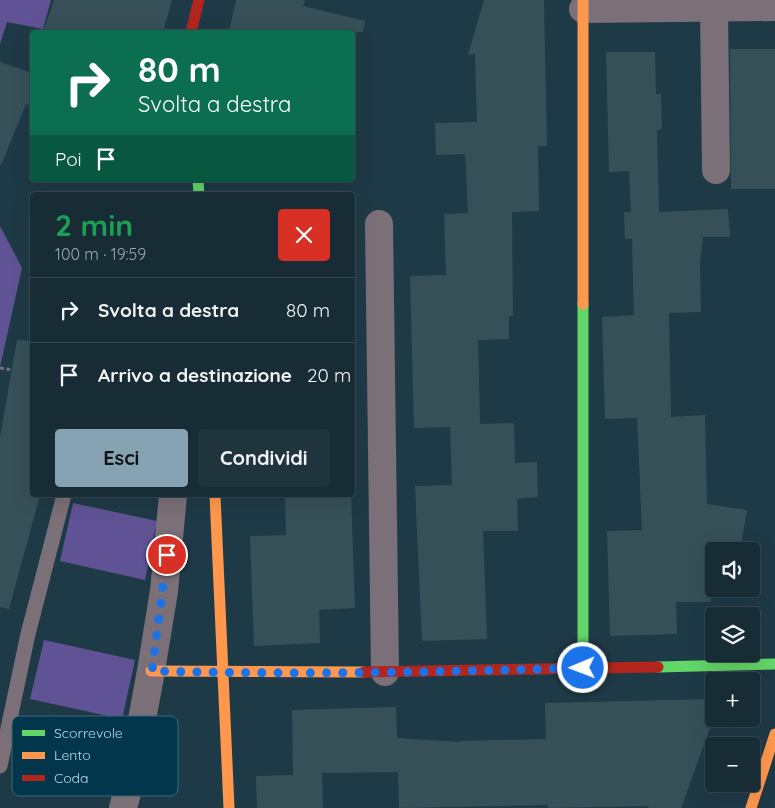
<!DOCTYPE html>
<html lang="it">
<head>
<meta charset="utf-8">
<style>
	:root { --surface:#172c35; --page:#20343d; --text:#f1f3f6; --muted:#9ea7ad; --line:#364850; --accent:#86a3b3 }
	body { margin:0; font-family:Quicksand,sans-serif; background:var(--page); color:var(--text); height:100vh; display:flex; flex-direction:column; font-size:19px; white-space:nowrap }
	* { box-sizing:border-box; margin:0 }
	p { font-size:16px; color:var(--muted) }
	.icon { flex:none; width:28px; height:28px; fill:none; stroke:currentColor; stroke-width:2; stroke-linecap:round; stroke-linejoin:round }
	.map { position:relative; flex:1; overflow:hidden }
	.details { position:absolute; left:30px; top:192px; width:325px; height:305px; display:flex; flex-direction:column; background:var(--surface); border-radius:5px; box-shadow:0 5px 20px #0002,0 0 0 1px var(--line) }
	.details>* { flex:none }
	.guide { position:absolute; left:30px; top:30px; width:325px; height:152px; border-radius:5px; box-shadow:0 5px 20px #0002,0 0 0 1px var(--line); background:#0b6e4f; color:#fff; overflow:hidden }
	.tools { position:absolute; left:705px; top:542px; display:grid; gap:10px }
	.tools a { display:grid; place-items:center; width:55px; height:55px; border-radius:5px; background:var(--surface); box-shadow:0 5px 20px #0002,0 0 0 1px var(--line); font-size:25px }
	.pin { position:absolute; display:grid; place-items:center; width:42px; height:42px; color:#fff; margin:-21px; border:2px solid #fff; border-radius:50%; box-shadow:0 1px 5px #0007 }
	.me { position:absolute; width:55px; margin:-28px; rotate:269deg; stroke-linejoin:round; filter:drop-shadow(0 0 4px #0008) }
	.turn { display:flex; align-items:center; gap:18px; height:105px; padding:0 25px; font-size:22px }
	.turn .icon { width:65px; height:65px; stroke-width:2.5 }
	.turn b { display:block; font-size:35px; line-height:42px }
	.then { display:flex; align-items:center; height:48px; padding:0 25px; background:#0003; gap:10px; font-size:19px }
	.round { display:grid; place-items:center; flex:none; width:52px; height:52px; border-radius:5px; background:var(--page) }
	.overview { display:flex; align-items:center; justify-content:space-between; height:85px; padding:0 25px }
	h1 { font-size:30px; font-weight:800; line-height:38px; color:#1e9e55 }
	.cta { display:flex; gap:10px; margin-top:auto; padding:10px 25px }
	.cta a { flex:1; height:58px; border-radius:5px; background:var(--accent); color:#111; font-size:20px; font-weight:800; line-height:58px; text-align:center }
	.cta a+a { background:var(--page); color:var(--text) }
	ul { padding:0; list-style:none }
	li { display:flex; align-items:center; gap:15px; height:65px; padding:0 25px; border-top:1px solid var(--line) }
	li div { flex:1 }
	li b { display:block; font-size:19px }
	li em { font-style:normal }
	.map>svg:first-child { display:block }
	.green { fill:#605395 }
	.building { fill:#375058 }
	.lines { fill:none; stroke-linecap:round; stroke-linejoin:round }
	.path { stroke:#6d6e77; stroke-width:3; stroke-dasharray:4 2.5; stroke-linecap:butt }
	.lane { stroke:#7b7078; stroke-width:15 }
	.street { stroke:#7b7078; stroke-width:28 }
	.fast { stroke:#63d668; stroke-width:11 }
	.slow { stroke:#ff974d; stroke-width:11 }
	.jam { stroke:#b3261e; stroke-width:11 }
	.route { stroke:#1a73e8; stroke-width:9; stroke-dasharray:0 16.2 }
	.key { fill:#01364c; stroke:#39687c; stroke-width:1 }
	.key-label { font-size:14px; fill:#bddbed }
</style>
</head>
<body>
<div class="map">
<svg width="775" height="808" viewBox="0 0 775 808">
	<rect width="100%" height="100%" fill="#1f3a47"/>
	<!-- green -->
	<g class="green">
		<path d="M0 0H51L43 29 7 22 0 44Z"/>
		<path d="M0 226 22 268 0 367Z"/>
		<path d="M73 503 157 521 145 580 60 561Z"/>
		<path d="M44 640 135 660 122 719 30 699Z"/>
	</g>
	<!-- building -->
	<g class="building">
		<path d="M54 0H172L163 32H43Z"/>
		<path d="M236 0H305L303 6 365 21 363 32H229Z"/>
		<path d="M484 0H544L547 146H538L539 211 512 212 513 316H509V339L478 340 480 424 514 423 515 463 537 462 538 497 517 499 518 531H483L487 639 422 641 415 486 452 485 450 427 414 428 410 276 446 275 444 214 468 213 465 154 436 155 435 123 477 122 475 54 468 55Z"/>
		<path d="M730 49H775V189H731Z"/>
		<path d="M606 52H655L656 94H661L662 129 657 130 659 212 728 209 730 237H703L700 264 701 312 669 313 671 417 705 415 707 504 747 510 740 551H708L711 602H676L677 634 610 636 607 531 642 530 637 418 605 419 602 317 634 315 632 239H625L624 212H631L629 171 609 172Z"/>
		<path d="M0 62 32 73V106L26 104 1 165H0Z"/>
		<path d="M17 340 32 341V495H40L9 609 0 607V437Z"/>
		<path d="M285 495H351L355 608 319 610 320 643 254 646 250 536 286 535Z"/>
		<path d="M714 699V717L681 808H649L648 806 548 808V805L399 808 398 772 322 773 323 808H257L256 776 293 775 292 710 396 707 397 738 460 742V741L546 739 545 703Z"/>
	</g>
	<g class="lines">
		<!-- path -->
		<path class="path" d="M0 368 12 370"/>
		<!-- lane -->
		<path class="lane" d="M0 766 28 634 64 495"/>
		<!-- street -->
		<g class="street">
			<path d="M714 8 716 170"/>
			<path d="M583 9 775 7"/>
			<path d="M379 224 385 672"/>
			<path d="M123 808 132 774 151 671 164 591 173 495"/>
		</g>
		<!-- fast -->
		<g class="fast">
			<path d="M198 180 199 195"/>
			<path d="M583 304V668"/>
			<path d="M658 667 775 664"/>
		</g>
		<!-- slow -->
		<g class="slow">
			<path d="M583 0V304"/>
			<path d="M215 495 229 808"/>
			<path d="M151 671 364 672"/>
			<path d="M751 808 775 734"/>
		</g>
		<!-- jam -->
		<g class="jam">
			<path d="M191 32 199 0"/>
			<path d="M364 672 658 667"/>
		</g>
	</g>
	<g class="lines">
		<!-- route -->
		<path class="route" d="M167 555 152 671C295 675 439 672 583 668"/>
	</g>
	<!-- legend -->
	<rect x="12" y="716" width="166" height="80" rx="8" class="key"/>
	<rect x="22" y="730" width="23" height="6" fill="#63d668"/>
	<rect x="22" y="752" width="23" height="7" fill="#ff974d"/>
	<rect x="22" y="775" width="23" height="6" fill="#b3261e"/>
	<g class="key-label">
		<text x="54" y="738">Scorrevole</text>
		<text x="54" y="760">Lento</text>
		<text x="54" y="783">Coda</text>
	</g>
</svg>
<div class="tools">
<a><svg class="icon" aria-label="sound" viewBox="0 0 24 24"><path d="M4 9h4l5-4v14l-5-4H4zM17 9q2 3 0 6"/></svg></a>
<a><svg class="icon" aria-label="layers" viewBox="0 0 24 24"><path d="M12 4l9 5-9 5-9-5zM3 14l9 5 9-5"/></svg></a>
<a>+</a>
<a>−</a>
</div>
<div class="pin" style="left:167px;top:555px;background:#d93025"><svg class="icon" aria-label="arrive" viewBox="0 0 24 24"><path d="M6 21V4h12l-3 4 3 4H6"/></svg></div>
<svg class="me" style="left:583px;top:668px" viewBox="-20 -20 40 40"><circle r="17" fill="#1a73e8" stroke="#fff" stroke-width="3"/><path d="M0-11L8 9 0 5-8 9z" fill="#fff"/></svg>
<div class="guide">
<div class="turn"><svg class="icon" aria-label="right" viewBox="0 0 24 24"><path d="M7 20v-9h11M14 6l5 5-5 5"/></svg><div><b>80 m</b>Svolta a destra</div></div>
<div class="then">Poi<svg class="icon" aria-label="arrive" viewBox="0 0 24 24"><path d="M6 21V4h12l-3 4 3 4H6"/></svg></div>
</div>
<section class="details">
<div class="overview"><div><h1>2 min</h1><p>100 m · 19:59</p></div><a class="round" style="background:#d93025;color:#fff"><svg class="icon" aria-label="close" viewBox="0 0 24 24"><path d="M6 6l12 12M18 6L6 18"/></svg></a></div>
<ul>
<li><svg class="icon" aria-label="right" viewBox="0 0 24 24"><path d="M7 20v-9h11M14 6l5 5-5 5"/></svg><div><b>Svolta a destra</b></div><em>80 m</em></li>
<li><svg class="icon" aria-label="arrive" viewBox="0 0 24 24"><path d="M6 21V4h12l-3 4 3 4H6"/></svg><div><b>Arrivo a destinazione</b></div><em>20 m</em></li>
</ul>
<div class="cta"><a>Esci</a><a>Condividi</a></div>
</section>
</div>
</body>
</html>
